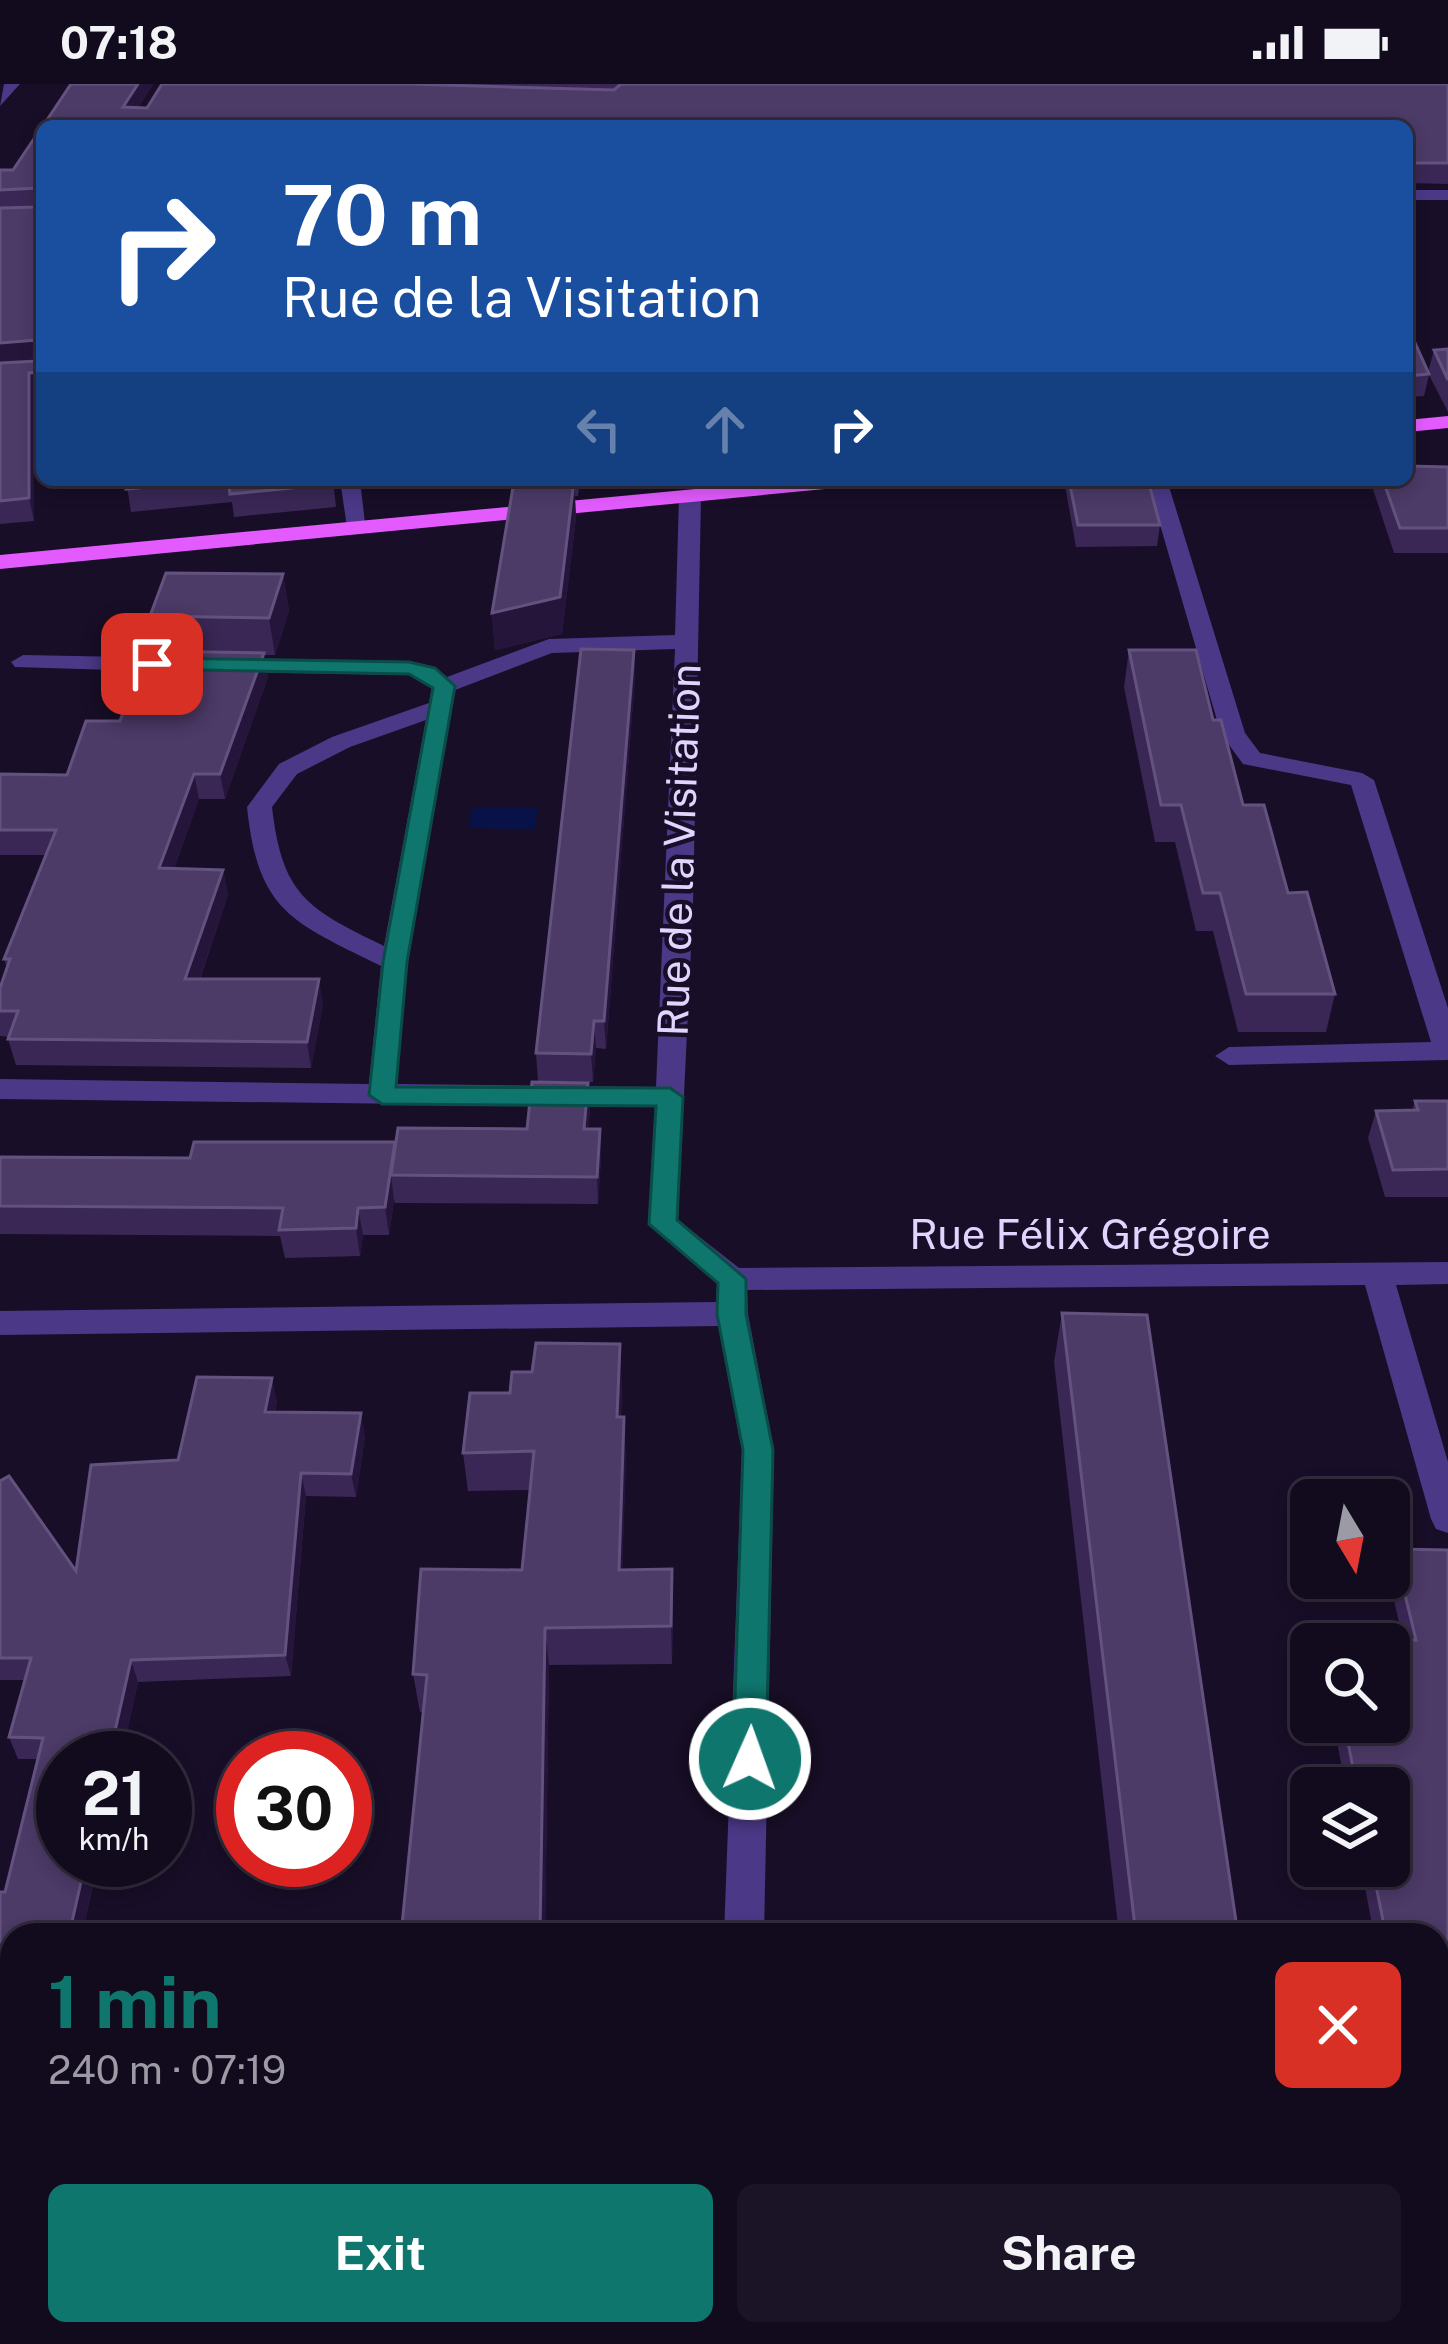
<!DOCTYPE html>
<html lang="en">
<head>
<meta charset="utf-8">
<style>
	:root { --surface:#120a1d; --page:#1b1326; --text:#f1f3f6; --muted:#9c9aa4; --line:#312b3b; --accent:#0f766e }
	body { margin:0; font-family:"Public Sans",sans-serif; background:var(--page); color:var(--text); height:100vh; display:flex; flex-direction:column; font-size:45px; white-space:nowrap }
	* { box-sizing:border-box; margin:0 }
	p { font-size:39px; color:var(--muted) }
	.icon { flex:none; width:66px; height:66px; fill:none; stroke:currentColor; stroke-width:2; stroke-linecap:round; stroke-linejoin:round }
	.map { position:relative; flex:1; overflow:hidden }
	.details { position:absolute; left:0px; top:1839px; width:1449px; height:423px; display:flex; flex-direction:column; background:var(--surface); border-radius:36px 36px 0 0; box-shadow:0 6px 18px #0003,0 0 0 3px var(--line) }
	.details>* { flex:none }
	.hud { position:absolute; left:36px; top:36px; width:1377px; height:366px; border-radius:18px; box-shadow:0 6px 18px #0003,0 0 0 3px var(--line); background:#1a4fa0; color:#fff; overflow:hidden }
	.needle { width:78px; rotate:170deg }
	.fabs { position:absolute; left:1290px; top:1395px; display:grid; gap:24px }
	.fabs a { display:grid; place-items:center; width:120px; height:120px; border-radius:18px; background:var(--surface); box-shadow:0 6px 18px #0003,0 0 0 3px var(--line); font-size:60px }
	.speed { position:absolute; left:36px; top:1647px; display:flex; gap:24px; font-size:60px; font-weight:700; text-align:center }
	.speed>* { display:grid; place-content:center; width:156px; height:156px; border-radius:50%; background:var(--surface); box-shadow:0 6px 18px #0003,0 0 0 3px var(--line); line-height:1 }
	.speed small { font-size:30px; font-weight:400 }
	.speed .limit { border:18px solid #d22; background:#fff; color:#111 }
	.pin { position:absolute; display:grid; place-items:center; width:102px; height:102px; color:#fff; margin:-51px; border-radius:24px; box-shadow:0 6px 18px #0006 }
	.me { position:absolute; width:132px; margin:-66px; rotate:2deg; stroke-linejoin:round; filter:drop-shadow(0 0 9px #0008) }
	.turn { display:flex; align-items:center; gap:42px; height:252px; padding:0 48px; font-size:54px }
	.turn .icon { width:156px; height:156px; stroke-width:2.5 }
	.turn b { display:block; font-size:84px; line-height:102px }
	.lanes { display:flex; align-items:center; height:114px; padding:0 48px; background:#0003; justify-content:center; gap:60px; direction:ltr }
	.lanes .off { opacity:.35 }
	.round { display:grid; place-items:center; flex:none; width:126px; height:126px; border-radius:18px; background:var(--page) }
	.summary { display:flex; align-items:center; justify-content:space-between; height:204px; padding:0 48px }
	h1 { font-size:72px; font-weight:700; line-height:90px; color:var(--accent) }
	.primary-button { display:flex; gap:24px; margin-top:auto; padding:24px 48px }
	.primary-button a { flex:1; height:138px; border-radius:18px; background:var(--accent); color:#fff; font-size:48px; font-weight:700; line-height:138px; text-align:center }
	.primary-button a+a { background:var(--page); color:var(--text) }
	.status { display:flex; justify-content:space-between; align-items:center; height:84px; padding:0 60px; background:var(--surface); direction:ltr }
	.status svg { height:33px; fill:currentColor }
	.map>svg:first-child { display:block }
	.water { fill:#091246 }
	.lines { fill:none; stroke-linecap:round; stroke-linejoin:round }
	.minor { fill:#4b3887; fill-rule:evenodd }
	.major { fill:#e35bff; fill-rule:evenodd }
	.wall { fill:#3a2755 }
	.shaded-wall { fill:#25153b }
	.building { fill:#4c3a67; stroke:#63527f; stroke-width:3 }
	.route { fill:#0f766e; stroke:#0a4d48; stroke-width:3 }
	.labels { text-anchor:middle; stroke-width:9; stroke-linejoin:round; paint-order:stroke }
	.street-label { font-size:42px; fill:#e2d4ff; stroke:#180e27 }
</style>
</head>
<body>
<div class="status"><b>07:18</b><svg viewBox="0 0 49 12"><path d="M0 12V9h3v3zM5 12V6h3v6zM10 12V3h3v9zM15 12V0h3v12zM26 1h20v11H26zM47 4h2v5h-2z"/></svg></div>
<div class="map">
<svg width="1448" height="2260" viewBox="0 0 1448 2260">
	<rect width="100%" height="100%" fill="#180e27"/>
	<!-- water -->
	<path class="water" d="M472 723H538L535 746 468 744Z"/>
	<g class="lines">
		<!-- minor -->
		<g class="minor">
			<path d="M4 0H20L0 22Z"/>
			<rect x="1407" y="106" width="41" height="10"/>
			<path d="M340 396H360L366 448 358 449 347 443Z"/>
			<path d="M1147 396H1167L1245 649 1260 669 1362 689 1374 696 1448 924V976L1229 981 1215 972 1229 963 1431 958 1351 701 1243 680 1221 650Z"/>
			<path d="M690 407 701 413 693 823 678 1136 739 1184 1448 1178V1200L1396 1201 1448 1378V1449L1436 1445 1431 1435 1365 1201 747 1206 748 1230 774 1367 764 1851H724L742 1367 719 1242 0 1251V1227L716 1218 717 1199 648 1140 655 1023 0 1015V995L369 1000 381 882C293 838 258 829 247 723L279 680 332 653 429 619 432 604 409 591 227 588 215 581 227 574 409 577 435 583 447 593 549 555 675 551 679 413ZM675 565 656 1003 397 1000 408 878 455 606 552 569ZM426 636 384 862C308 825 282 812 272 723L297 690 350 663Z"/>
			<path d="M23 571 179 574 191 581 179 588 15 583 11 578Z"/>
			<rect x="722" y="2250" width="44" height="10"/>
		</g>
		<!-- major -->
		<g class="major">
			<path d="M1448 332V344L1407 348V336Z"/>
			<path d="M791 396H866L856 402 0 485V471Z"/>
		</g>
	</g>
	<!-- wall -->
	<g class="wall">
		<path d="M71 0H153L138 24H147L162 0H1448V100L1407 99V42H43Z"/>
		<path d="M42 43V288L34 311V437L0 440V86H13Z"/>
		<path d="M1407 241 1428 288 1434 266 1448 265V328L1429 291 1424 312 1407 313Z"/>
		<path d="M1448 383V469H1394L1373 405 1375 396H1407Z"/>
		<path d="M126 396H333L336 423 234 433 232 418 131 428Z"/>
		<path d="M518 396H610L580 399 578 412H575L576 434 562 550 495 566 492 529 518 402Z"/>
		<path d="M1064 396H1148L1160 441 1157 462 1076 463Z"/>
		<path d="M283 490 289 527 275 571H264L268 593 225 715H199L174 785 223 786 228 811 200 895 323 920 311 984 16 981 8 955 9 953 0 952V904L7 884 4 875 46 771H0V690L67 691 120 637 157 567 150 532Z"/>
		<path d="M634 566 635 593 606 965 596 964 593 998 538 997 536 969Z"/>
		<path d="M1129 566 1213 636 1243 721 1288 809 1335 910 1326 948H1238L1213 847H1196L1175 758H1155L1124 603Z"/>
		<path d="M588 999 590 1027 588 1045H600L601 1073 598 1120 395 1119 394 1116 389 1151H363L360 1172 285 1174 280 1152 0 1150V1073L190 1074 395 1058 527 1045Z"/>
		<path d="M1415 1017H1448V1113H1385L1368 1054 1376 1027 1412 1026Z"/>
		<path d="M1062 1229 1238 1851H1119L1054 1278Z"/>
		<path d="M622 1299 621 1333 626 1372 622 1486 673 1523 672 1580 549 1581 545 1851H401L423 1628H420L413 1590 522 1486 530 1406 468 1407 463 1369 510 1309Z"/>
		<path d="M277 1317 275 1328 365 1352 356 1413 306 1412 291 1592 138 1598 82 1851H12V1996H0V1808H5L38 1675H18L9 1653 25 1596H0V1397L76 1487 178 1376Z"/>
		<path d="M1394 1465 1448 1466V2235L1437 2178V1851H1374L1361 1782H1389V1704H1346L1333 1638H1389V1560H1327L1328 1556H1403L1389 1494V1479Z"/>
	</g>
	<!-- shaded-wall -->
	<g class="shaded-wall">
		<path d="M138 0H153L126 42 123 23Z"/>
		<path d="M37 256 42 278 0 281V259Z"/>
		<path d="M42 288V310L34 311V437L29 414V289Z"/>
		<path d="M405 396H470L405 403Z"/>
		<path d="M574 397 576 434 562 550 495 566 492 529Z"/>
		<path d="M283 490 289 527 275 571 269 534Z"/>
		<path d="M634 566 635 593 606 965 604 937Z"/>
		<path d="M264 569 268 593 225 715 220 690Z"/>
		<path d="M194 690 199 715 165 810 159 784Z"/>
		<path d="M223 786 228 811 191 920 185 895Z"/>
		<path d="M319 895 323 920 311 984 307 958Z"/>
		<path d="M594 937 596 964 593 998 591 970Z"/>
		<path d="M588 999 590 1027 586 1073 584 1045Z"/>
		<path d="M600 1045 601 1073 598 1120 597 1093Z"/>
		<path d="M391 1091 394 1116 389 1151 385 1123Z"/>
		<path d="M358 1124 363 1151 360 1172 356 1144Z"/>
		<path d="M620 1260 622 1299 619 1372 617 1333Z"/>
		<path d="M272 1294 277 1317 270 1350 265 1328Z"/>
		<path d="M361 1329 365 1352 356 1413 351 1390Z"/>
		<path d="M624 1333 626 1372 621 1523 619 1486Z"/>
		<path d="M301 1389 306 1412 291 1592 285 1571Z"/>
		<path d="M672 1485 673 1523 672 1580 671 1542Z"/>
		<path d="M545 1544 549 1581 545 1851H540Z"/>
		<path d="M131 1576 138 1598 121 1674H109Z"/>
		<path d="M86 1776H98L82 1851H69Z"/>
		<path d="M367 2250H375L374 2260H366Z"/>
	</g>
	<!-- building -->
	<g class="building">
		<path d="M71 0H138L123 23 147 24 162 0H410L614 6 621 0H1448V79H1407V42H43Z"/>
		<path d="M42 43V118L38 104 0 106V86H13Z"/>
		<path d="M42 118V207L39 216H42V288L29 289V414L0 417V279L38 277 42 260 37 256 0 259V124L38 123Z"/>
		<path d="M1407 241 1429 290 1407 292Z"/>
		<path d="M1448 265V296L1434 266Z"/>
		<path d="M1407 382 1448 383V444H1400L1383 396H1407Z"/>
		<path d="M126 396H225L126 405Z"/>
		<path d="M228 396H333V400L230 410Z"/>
		<path d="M1069 396H1148L1160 441H1078Z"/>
		<path d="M574 397 560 513 492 529 513 403Z"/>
		<path d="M166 489 283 490 269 534 150 532Z"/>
		<path d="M581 565 634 566 604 937H594L591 970 536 969Z"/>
		<path d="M1129 566H1196L1213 636H1221L1243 721H1264L1288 809 1307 808 1335 910H1246L1220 809H1203L1181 721H1161Z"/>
		<path d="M145 567 264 569 220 690H194L159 784 223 786 185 895H319L307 958 8 955 18 927H0V904L10 875H4L56 746H0V690L67 691 86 637H120Z"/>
		<path d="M532 998 588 999 584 1045H600L597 1093 391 1091 398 1044 527 1045Z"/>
		<path d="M1415 1017H1448V1085L1393 1086 1376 1027 1418 1026Z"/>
		<path d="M194 1058H395L385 1123 358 1124 356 1144 279 1146 283 1124 0 1122V1073L190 1074Z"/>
		<path d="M1062 1229 1147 1231 1238 1851H1136Z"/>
		<path d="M536 1259 620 1260 617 1333H624L619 1486 672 1485 671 1542 545 1544 540 1851H401L427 1591 413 1590 421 1485 522 1486 534 1367 463 1369 470 1309H510L512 1288H532Z"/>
		<path d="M197 1293 272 1294 265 1328 361 1329 351 1390 301 1389 285 1571 131 1576 109 1674H63V1776H86L69 1851H12V1977H0V1808H5L43 1654 9 1653 31 1574H0V1397L9 1392 76 1487 91 1381 178 1376Z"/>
		<path d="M1394 1465 1448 1466V2169L1437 2112V1851H1386L1372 1782H1389V1704H1357L1344 1638H1389V1560H1329L1328 1556H1416Z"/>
		<path d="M280 2250H367L366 2260H279Z"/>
	</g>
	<!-- route -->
	<path class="route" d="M152 574 409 578 435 584 455 602 407 878 396 1003 670 1004 683 1013 677 1136 746 1195V1230L773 1366 766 1675 762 1685 750 1690 738 1685 733 1675 743 1366 717 1230 718 1199 649 1140 656 1022 382 1020 369 1011 383 878 433 604 409 590 144 585 141 580Z"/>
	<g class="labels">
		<!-- street labels -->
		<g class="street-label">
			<text transform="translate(679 766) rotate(-88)" y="15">Rue de la Visitation</text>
			<text x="1090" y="1165">Rue Félix Grégoire</text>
		</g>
	</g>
</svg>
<div class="fabs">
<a><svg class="needle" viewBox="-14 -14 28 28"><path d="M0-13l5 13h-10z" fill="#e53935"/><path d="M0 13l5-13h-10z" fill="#9c9aa4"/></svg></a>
<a><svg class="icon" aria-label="search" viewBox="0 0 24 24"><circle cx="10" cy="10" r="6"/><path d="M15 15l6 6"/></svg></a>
<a><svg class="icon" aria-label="layers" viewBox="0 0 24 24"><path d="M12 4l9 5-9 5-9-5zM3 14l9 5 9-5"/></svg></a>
</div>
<div class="speed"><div>21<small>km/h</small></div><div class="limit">30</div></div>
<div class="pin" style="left:152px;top:580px;background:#d93025"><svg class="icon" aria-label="arrive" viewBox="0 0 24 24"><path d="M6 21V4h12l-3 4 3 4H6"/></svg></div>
<svg class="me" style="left:750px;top:1675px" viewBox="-20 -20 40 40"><circle r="17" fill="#0f766e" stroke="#fff" stroke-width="3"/><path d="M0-11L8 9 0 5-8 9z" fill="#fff"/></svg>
<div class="hud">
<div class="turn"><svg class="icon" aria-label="right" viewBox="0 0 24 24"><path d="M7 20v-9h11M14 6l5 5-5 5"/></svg><div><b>70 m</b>Rue de la Visitation</div></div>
<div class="lanes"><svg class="icon off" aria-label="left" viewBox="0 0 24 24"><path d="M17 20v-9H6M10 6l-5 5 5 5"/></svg><svg class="icon off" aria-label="ahead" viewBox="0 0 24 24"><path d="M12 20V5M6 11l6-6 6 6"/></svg><svg class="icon" aria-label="right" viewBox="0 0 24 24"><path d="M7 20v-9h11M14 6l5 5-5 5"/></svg></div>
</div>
<section class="details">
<div class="summary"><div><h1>1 min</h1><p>240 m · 07:19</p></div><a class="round" style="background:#d93025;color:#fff"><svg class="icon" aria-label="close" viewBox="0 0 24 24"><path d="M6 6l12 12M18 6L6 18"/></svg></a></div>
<div class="primary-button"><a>Exit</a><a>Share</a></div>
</section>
</div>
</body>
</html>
